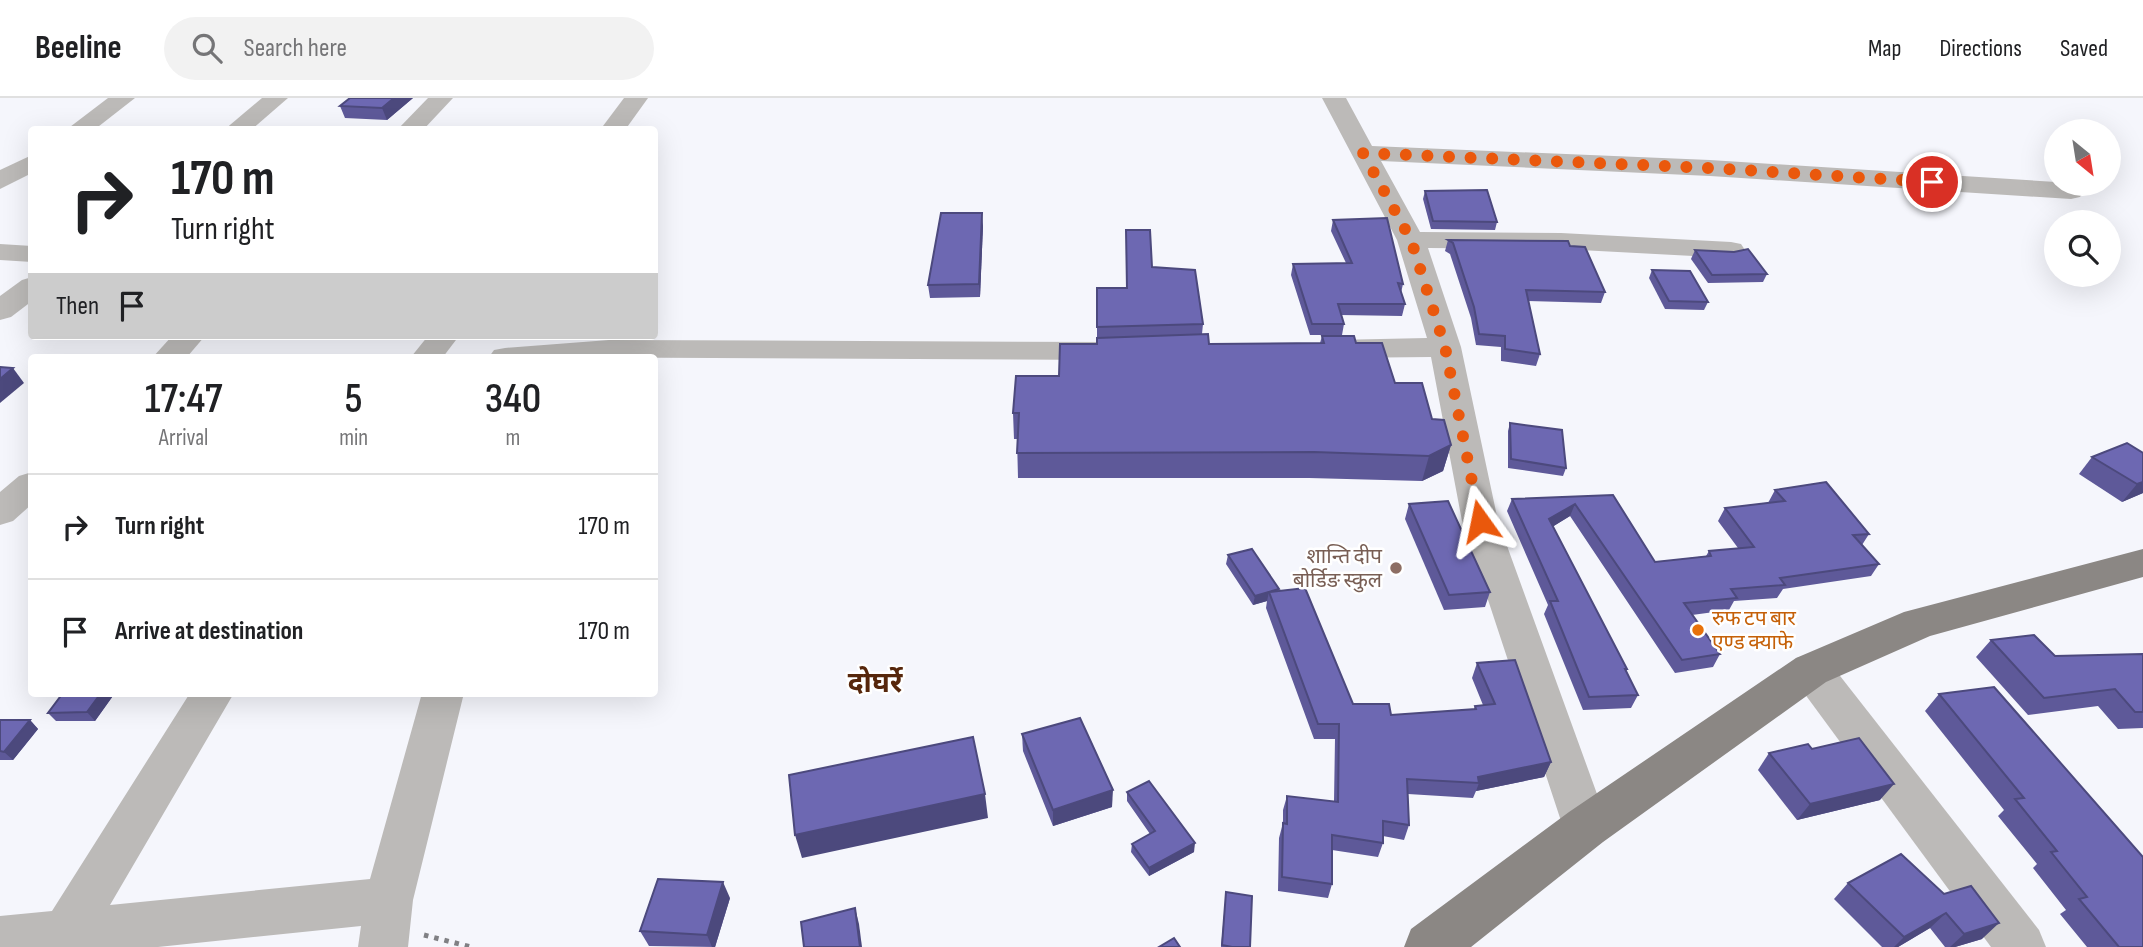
<!DOCTYPE html>
<html lang="en">
<head>
<meta charset="utf-8">
<style>
	:root { --surface:#fff; --page:#f2f2f2; --text:#202124; --muted:#757577; --line:#e0e0e0 }
	body { margin:0; font-family:"Sofia Sans Condensed","Noto Sans Devanagari",sans-serif; background:var(--page); color:var(--text); height:100vh; display:flex; flex-direction:column; font-size:26px; white-space:nowrap }
	* { box-sizing:border-box; margin:0 }
	p { font-size:23px; color:var(--muted) }
	.icon { flex:none; width:38px; height:38px; fill:none; stroke:currentColor; stroke-width:2; stroke-linecap:round; stroke-linejoin:round }
	.map { position:relative; flex:1; overflow:hidden }
	.panel { position:absolute; left:28px; top:256px; width:630px; height:343px; display:flex; flex-direction:column; background:var(--surface); border-radius:7px; box-shadow:0 7px 28px #0002 }
	.panel>* { flex:none }
	.guide { position:absolute; left:28px; top:28px; width:630px; height:214px; border-radius:7px; box-shadow:0 7px 28px #0002; background:#fff; color:var(--text); overflow:hidden }
	.needle { width:46px; rotate:150deg }
	.fabs { position:absolute; left:2044px; top:21px; display:grid; gap:14px }
	.fabs a { display:grid; place-items:center; width:77px; height:77px; border-radius:50%; background:var(--surface); box-shadow:0 7px 28px #0002; font-size:35px }
	.pin { position:absolute; display:grid; place-items:center; width:60px; height:60px; color:#fff; margin:-30px; border:4px solid #fff; border-radius:50%; box-shadow:0 2px 7px #0007 }
	.me { position:absolute; width:77px; margin:-38px; rotate:348deg; stroke-linejoin:round; filter:drop-shadow(0 0 5px #0008) }
	.turn { display:flex; align-items:center; gap:24px; height:147px; padding:0 28px; font-size:32px }
	.turn .icon { width:91px; height:91px; stroke-width:2.5 }
	.turn b { display:block; font-size:49px; line-height:60px }
	.then { display:flex; align-items:center; height:66px; padding:0 28px; background:#0003; gap:14px; font-size:26px }
	.eta { display:flex; justify-content:space-evenly; align-items:center; height:119px; text-align:center }
	.eta b { font-size:42px; font-weight:600; line-height:49px }
	ul { padding:0; list-style:none }
	li { display:flex; align-items:center; gap:21px; height:105px; padding:0 28px; border-top:2px solid var(--line) }
	li div { flex:1 }
	li b { display:block; font-size:26px }
	li em { font-style:normal }
	header { display:flex; align-items:center; gap:42px; box-sizing:border-box; height:98px; padding:0 35px; background:var(--surface); border-bottom:2px solid var(--line) }
	header strong { font-size:33px }
	nav { display:flex; gap:38px; margin-inline-start:auto; font-size:24px }
	.search { width:490px; height:63px; background:var(--page); display:flex; align-items:center; gap:18px; box-sizing:border-box; padding:0 24px; border-radius:38px; color:var(--muted); font-size:26px }
	.map>svg:first-child { display:block }
	.lines { fill:none; stroke-linecap:round; stroke-linejoin:round }
	.path { stroke:#808084; stroke-width:5; stroke-dasharray:4.5 6; stroke-linecap:butt }
	.minor { fill:#bcbab8; fill-rule:evenodd }
	.major { fill:#8b8784; fill-rule:evenodd }
	.wall { fill:#5e5999 }
	.shaded-wall { fill:#4c497d }
	.building { fill:#6d68b2; stroke:#4c497d; stroke-width:2 }
	.route { stroke:#ea580c; stroke-width:12; stroke-dasharray:0 21.6 }
	.education-dot { fill:#8d6e63; stroke:#fff; stroke-width:2.5 }
	.food-dot { fill:#e8710a; stroke:#fff; stroke-width:2.5 }
	.labels { text-anchor:middle; stroke-width:5; stroke-linejoin:round; paint-order:stroke }
	.education-label { font-size:21px; fill:#785e54; stroke:#fff; text-anchor:end }
	.food-label { font-size:21px; fill:#c56008; stroke:#fff; text-anchor:start }
	.district-label { font-size:28px; font-weight:bold; fill:#57270c; stroke:#fff }
</style>
</head>
<body>
<header>
<strong>Beeline</strong>
<div class="search"><svg class="icon" aria-label="search" viewBox="0 0 24 24"><circle cx="10" cy="10" r="6"/><path d="M15 15l6 6"/></svg>Search here</div>
<nav><a>Map</a><a>Directions</a><a>Saved</a></nav>
</header>
<div class="map">
<svg width="2143" height="849" viewBox="0 0 2143 849">
	<rect width="100%" height="100%" fill="#f5f6fc"/>
	<g class="lines">
		<!-- path -->
		<path class="path" d="M424 837 471 849"/>
		<!-- minor -->
		<g class="minor">
			<path d="M108 0H135L94 32H66Z"/>
			<path d="M262 0H288L251 32H224Z"/>
			<path d="M428 0H453L423 32H397Z"/>
			<path d="M624 0H648L625 32H600Z"/>
			<path d="M1322 0H1346L1372 48 1710 62 2056 84 2080 87 2084 93 2080 99 2071 101 1710 78 1381 63 1420 134 1561 135 1731 144 1741 146 1745 152 1741 158 1731 160 1561 151 1428 150 1461 249 1498 423 1609 729 1602 743 1586 749 1570 743 1563 729 1462 423 1431 259 1334 260 1323 258 1318 251 1323 244 1334 242 1427 240 1397 142Z"/>
			<path d="M32 57V75L0 91V72Z"/>
			<path d="M0 146 32 148V164L0 162Z"/>
			<path d="M32 179V203L11 219 0 222V198L22 182Z"/>
			<path d="M172 238H205L187 259H153Z"/>
			<path d="M428 238H459L443 259H411Z"/>
			<path d="M609 242 1108 244 1119 246 1124 253 1119 260 1108 262 489 259 494 252 505 250Z"/>
			<path d="M32 374V406L13 423 0 427V394L19 378Z"/>
			<path d="M1811 556 1826 560 2039 832 2046 849H1991L1796 584 1790 572 1796 560Z"/>
			<path d="M190 595H234L110 807 370 781 422 595H464L413 802 408 849H358L361 828 158 849H0V818L52 813Z"/>
		</g>
		<!-- major -->
		<path class="major" d="M2143 451V479L1930 538 1826 584 1603 744 1471 849H1404L1411 831 1569 714 1796 560 1904 514Z"/>
	</g>
	<!-- wall -->
	<g class="wall">
		<path d="M413 0 387 22 345 20 340 8Z"/>
		<path d="M1425 93 1497 124 1495 132 1431 131 1423 101Z"/>
		<path d="M1333 122 1403 186 1401 195 1405 206 1402 218 1341 217 1344 226 1342 237H1310L1291 177 1293 166 1346 165 1331 133Z"/>
		<path d="M983 128 980 199 930 200 928 187Z"/>
		<path d="M1126 132 1152 169 1203 226 1202 236 1209 246 1320 245 1322 238 1356 245 1432 321 1451 347 1443 373 1422 383 1309 380H1018L1017 341H1014L1013 315 1097 246V190H1127Z"/>
		<path d="M1448 142 1570 148 1605 194 1601 205 1528 203 1540 256 1536 268 1501 263V249L1476 247 1471 220 1450 156 1445 153Z"/>
		<path d="M1695 152 1767 176 1763 184 1708 185 1691 161Z"/>
		<path d="M1652 172 1708 204 1704 212 1665 211 1649 180Z"/>
		<path d="M1510 325 1566 370 1563 378 1508 370V333Z"/>
		<path d="M2143 355V395L2122 404 2079 376 2092 359Z"/>
		<path d="M1775 392 1869 436 1862 447 1879 466 1871 478 1783 491 1777 500 1734 503 1729 512 1692 517 1720 556 1713 569 1675 575 1570 418 1552 429 1627 571 1626 574 1638 597 1631 610 1583 612 1544 516 1548 507 1507 413 1512 401 1613 397 1655 464 1706 458 1709 453 1738 450 1718 423 1725 410 1768 405Z"/>
		<path d="M1409 406 1490 494 1485 509 1444 512 1405 421Z"/>
		<path d="M1228 457 1279 493 1353 606 1391 617 1474 611 1475 608 1483 607 1472 580 1477 565 1551 664 1544 679 1476 693 1473 700 1408 696 1409 727 1404 742 1383 738V745L1378 759 1332 752V786L1328 800 1278 793 1279 740 1283 725V712L1287 698 1334 704 1335 641H1314L1266 510 1267 503 1253 507 1226 466Z"/>
		<path d="M1991 542 2055 558 2143 556V630L2118 631 2098 608 2028 617 1976 559Z"/>
		<path d="M1994 589 2143 849H2087L2060 816 2066 812 2033 770 2037 766 1998 718 2004 712 1925 613 1939 596Z"/>
		<path d="M63 595H115L95 623H56L48 615Z"/>
		<path d="M0 622H30L38 631 13 662H0Z"/>
		<path d="M1022 636 1112 709 1053 728 1023 653Z"/>
		<path d="M1812 651 1880 702 1797 722 1758 672 1769 655Z"/>
		<path d="M1127 694 1194 754 1149 778 1131 754 1132 746 1150 736 1127 703Z"/>
		<path d="M1901 756 1982 841 1955 849H1945L1930 830 1898 849H1882L1834 801 1848 785Z"/>
		<path d="M1226 794 1250 849H1221Z"/>
		<path d="M730 800 715 849 649 848 640 833Z"/>
	</g>
	<!-- shaded-wall -->
	<g class="shaded-wall">
		<path d="M394 0H413L387 22 382 10Z"/>
		<path d="M982 115 983 128 980 199 979 186Z"/>
		<path d="M13 270 24 285 0 305V281Z"/>
		<path d="M1451 347 1443 373 1422 383 1429 358Z"/>
		<path d="M2143 384V395L2122 404 2137 386Z"/>
		<path d="M1575 406 1570 418 1544 434 1549 421Z"/>
		<path d="M1269 494 1267 503 1253 507 1255 498Z"/>
		<path d="M101 595H115L95 623 87 614Z"/>
		<path d="M30 622 38 631 13 662 4 654Z"/>
		<path d="M1551 664 1544 679 1476 693 1479 685 1478 679Z"/>
		<path d="M1894 686 1880 702 1797 722 1810 706Z"/>
		<path d="M1113 692 1112 709 1053 728V712Z"/>
		<path d="M985 696 988 720 802 760 795 737Z"/>
		<path d="M1195 745 1194 754 1149 778V770Z"/>
		<path d="M723 784 730 800 715 849H712L707 837Z"/>
		<path d="M855 810 859 826 862 849H860Z"/>
		<path d="M1946 815 1930 830 1898 849H1894L1904 839Z"/>
		<path d="M1999 825 1982 841 1955 849H1950L1964 836Z"/>
	</g>
	<!-- building -->
	<g class="building">
		<path d="M350 0H394L382 10 340 8Z"/>
		<path d="M1487 92 1497 124 1433 123 1425 93Z"/>
		<path d="M941 115H982L979 186 928 187Z"/>
		<path d="M1387 120 1403 186 1398 185 1405 206H1338L1344 226H1312L1293 166 1352 165 1333 122Z"/>
		<path d="M1126 132H1150L1152 169 1195 172 1203 226 1097 229V190H1127Z"/>
		<path d="M1448 142 1568 143 1570 148 1585 149 1605 194 1526 192 1540 256 1505 251V238L1479 236 1474 209 1453 145Z"/>
		<path d="M1748 151 1767 176 1712 177 1695 152 1734 154Z"/>
		<path d="M1652 172 1690 173 1708 204 1669 203Z"/>
		<path d="M1208 236 1209 246 1324 245 1322 238H1354L1356 245H1382L1395 285H1422L1432 321 1444 322 1451 347 1429 358 1314 354 1017 355 1019 315H1013L1016 278H1059L1060 246H1097V240Z"/>
		<path d="M0 269 13 270 0 281Z"/>
		<path d="M1510 325 1562 332 1566 370 1511 361Z"/>
		<path d="M2127 345 2143 355V384L2137 386 2092 359Z"/>
		<path d="M1826 384 1869 436 1853 437 1879 466 1780 480 1785 487 1731 491 1737 500 1684 505 1720 556 1682 562 1575 406 1549 421 1627 571H1625L1638 597 1589 599 1550 503H1558L1512 401 1613 397 1655 464 1711 458 1709 453 1754 449 1725 410 1785 403 1775 392Z"/>
		<path d="M1448 403 1490 494 1449 497 1409 406Z"/>
		<path d="M1252 451 1279 491 1255 498 1228 457Z"/>
		<path d="M1305 490 1353 606H1389L1391 617 1476 611 1475 608 1495 606 1477 565 1515 562 1551 664 1478 679 1479 685 1407 681 1409 727 1383 723V745L1332 737V786L1282 779 1283 725 1287 726V698L1338 704 1339 626H1318L1269 494Z"/>
		<path d="M2034 537 2055 558 2143 556V614H2135L2115 591 2044 600 1991 542Z"/>
		<path d="M1994 589 2143 759V849H2119L2079 801 2087 799 2051 754 2057 753 2015 701 2024 700 1939 596Z"/>
		<path d="M63 595H101L87 614 48 615Z"/>
		<path d="M1080 620 1113 692 1053 712 1022 636Z"/>
		<path d="M0 622H30L4 654 0 653Z"/>
		<path d="M973 639 985 696 795 737 789 677Z"/>
		<path d="M1859 640 1894 686 1810 706 1769 655 1808 646 1812 651Z"/>
		<path d="M1149 683 1195 745 1149 770 1132 746 1155 733 1127 694Z"/>
		<path d="M1901 756 1944 796 1971 788 1999 825 1964 836 1946 815 1904 839 1848 785Z"/>
		<path d="M658 781 723 784 707 837 640 833Z"/>
		<path d="M1226 794 1252 798 1250 849H1232L1222 847Z"/>
		<path d="M855 810 860 849H804L801 824Z"/>
		<path d="M1174 840 1180 849H1159Z"/>
	</g>
	<g class="lines">
		<!-- route -->
		<path class="route" d="M1480 423 1445 249 1411 142 1363 55 1710 70 1932 84"/>
	</g>
	<!-- markers -->
	<circle class="education-dot" cx="1396" cy="470" r="7"/>
	<circle class="food-dot" cx="1698" cy="532" r="7"/>
	<g class="labels">
		<!-- education labels -->
		<g class="education-label">
			<text x="1382" y="465">शान्ति दीप<tspan x="1382" dy="24">बोर्डिङ स्कुल</tspan></text>
		</g>
		<!-- food labels -->
		<g class="food-label">
			<text x="1712" y="527">रुफ टप बार<tspan x="1712" dy="24">एण्ड क्याफे</tspan></text>
		</g>
		<!-- district labels -->
		<g class="district-label">
			<text x="875" y="594">दोघर्रे</text>
		</g>
	</g>
</svg>
<div class="fabs">
<a><svg class="needle" viewBox="-14 -14 28 28"><path d="M0-13l5 13h-10z" fill="#e53935"/><path d="M0 13l5-13h-10z" fill="#757577"/></svg></a>
<a><svg class="icon" aria-label="search" viewBox="0 0 24 24"><circle cx="10" cy="10" r="6"/><path d="M15 15l6 6"/></svg></a>
</div>
<div class="pin" style="left:1932px;top:84px;background:#d93025"><svg class="icon" aria-label="arrive" viewBox="0 0 24 24"><path d="M6 21V4h12l-3 4 3 4H6"/></svg></div>
<svg class="me" style="left:1480px;top:423px" viewBox="-20 -20 40 40"><path d="M0-17L14 15 0 8-14 15z" fill="#ea580c" stroke="#fff" stroke-width="4"/></svg>
<div class="guide">
<div class="turn"><svg class="icon" aria-label="right" viewBox="0 0 24 24"><path d="M7 20v-9h11M14 6l5 5-5 5"/></svg><div><b>170 m</b>Turn right</div></div>
<div class="then">Then<svg class="icon" aria-label="arrive" viewBox="0 0 24 24"><path d="M6 21V4h12l-3 4 3 4H6"/></svg></div>
</div>
<section class="panel">
<div class="eta">
<div><b>17:47</b><p>Arrival</p></div>
<div><b>5</b><p>min</p></div>
<div><b>340</b><p>m</p></div>
</div>
<ul>
<li><svg class="icon" aria-label="right" viewBox="0 0 24 24"><path d="M7 20v-9h11M14 6l5 5-5 5"/></svg><div><b>Turn right</b></div><em>170 m</em></li>
<li><svg class="icon" aria-label="arrive" viewBox="0 0 24 24"><path d="M6 21V4h12l-3 4 3 4H6"/></svg><div><b>Arrive at destination</b></div><em>170 m</em></li>
</ul>
</section>
</div>
</body>
</html>
